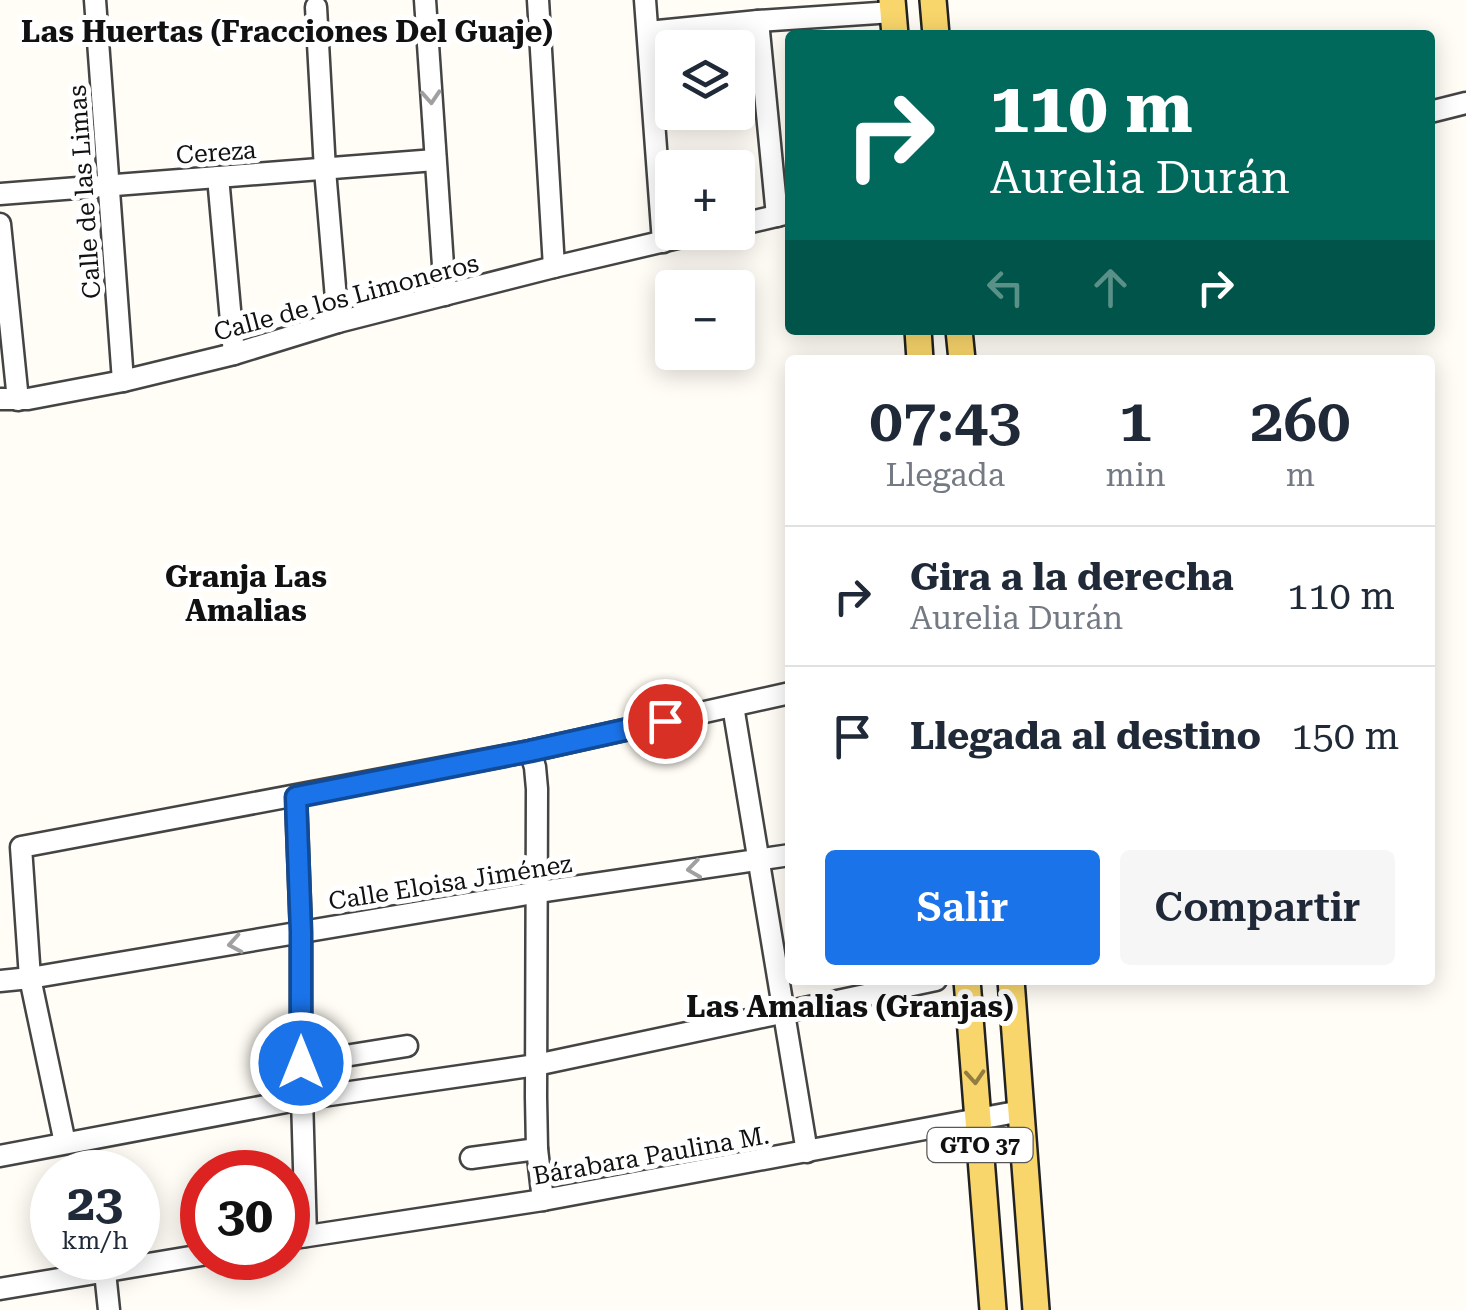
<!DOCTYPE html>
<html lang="es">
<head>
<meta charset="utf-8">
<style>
	:root { --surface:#fff; --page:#f6f6f7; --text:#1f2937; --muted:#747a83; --line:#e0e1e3; --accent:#1a73e8 }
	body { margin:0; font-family:"Roboto Serif",serif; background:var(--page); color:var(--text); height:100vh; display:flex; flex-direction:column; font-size:38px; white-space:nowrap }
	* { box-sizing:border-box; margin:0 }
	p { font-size:32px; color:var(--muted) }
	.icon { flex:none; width:55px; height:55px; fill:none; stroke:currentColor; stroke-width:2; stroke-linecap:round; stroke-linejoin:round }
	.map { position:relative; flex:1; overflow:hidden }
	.panel { position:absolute; left:785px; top:355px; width:650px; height:630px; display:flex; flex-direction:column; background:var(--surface); border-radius:10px; box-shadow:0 5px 25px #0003 }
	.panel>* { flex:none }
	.guide { position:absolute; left:785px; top:30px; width:650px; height:305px; border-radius:10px; box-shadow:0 5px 25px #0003; background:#00695c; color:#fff; overflow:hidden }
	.fabs { position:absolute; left:655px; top:30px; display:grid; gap:20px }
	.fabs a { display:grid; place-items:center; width:100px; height:100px; border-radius:10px; background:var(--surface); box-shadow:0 5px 25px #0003; font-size:50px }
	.speed { position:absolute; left:30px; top:1150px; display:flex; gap:20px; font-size:50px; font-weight:700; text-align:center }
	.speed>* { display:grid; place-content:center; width:130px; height:130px; border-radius:50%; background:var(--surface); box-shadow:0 5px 25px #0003; line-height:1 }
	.speed small { font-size:25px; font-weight:400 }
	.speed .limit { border:15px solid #d22; background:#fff; color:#111 }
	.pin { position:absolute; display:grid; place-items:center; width:85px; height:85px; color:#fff; margin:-42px; border:5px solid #fff; border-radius:50%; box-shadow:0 2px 10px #0007 }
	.me { position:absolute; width:110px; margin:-55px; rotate:0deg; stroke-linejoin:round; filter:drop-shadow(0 0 8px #0008) }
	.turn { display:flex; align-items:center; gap:35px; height:210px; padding:0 40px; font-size:45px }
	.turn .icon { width:130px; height:130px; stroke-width:2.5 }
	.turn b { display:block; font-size:70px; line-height:85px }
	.lanes { display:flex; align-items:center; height:95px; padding:0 40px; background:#0003; justify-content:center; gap:50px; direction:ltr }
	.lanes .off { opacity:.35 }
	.eta { display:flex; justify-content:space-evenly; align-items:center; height:170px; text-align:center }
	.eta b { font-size:60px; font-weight:600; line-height:70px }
	.button { display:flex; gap:20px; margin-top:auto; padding:20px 40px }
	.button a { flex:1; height:115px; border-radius:10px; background:var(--accent); color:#fff; font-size:40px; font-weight:600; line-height:115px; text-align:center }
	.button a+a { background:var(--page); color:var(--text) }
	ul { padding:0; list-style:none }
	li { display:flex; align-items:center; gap:30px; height:140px; padding:0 40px; border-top:2px solid var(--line) }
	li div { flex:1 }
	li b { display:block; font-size:38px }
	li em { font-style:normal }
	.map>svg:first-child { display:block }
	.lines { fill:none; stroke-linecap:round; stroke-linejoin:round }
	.minor-casing { stroke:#444; stroke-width:25 }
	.major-casing { stroke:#222; stroke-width:30 }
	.minor { stroke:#fff; stroke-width:20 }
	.major { stroke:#f9d66b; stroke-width:25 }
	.oneway { stroke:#a0a0a0 }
	.oneway2 { stroke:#917d42 }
	.route-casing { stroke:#114b97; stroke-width:25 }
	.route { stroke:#1a73e8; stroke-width:18 }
	.labels { text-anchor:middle; stroke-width:10; stroke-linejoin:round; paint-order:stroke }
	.shield { fill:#fff; stroke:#585858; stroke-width:2.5 }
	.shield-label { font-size:22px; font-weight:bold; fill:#111 }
	.street-label { font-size:25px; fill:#111; stroke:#fff }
	.quarter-label { font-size:30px; font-weight:bold; fill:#111; stroke:#fff }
</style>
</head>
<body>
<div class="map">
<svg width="1466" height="1310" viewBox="0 0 1466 1310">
	<rect width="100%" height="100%" fill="#fffdf5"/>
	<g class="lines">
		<!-- minor casing -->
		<g class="minor-casing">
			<g id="minor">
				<path d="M95 0 123 381"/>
				<path d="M425 0 445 295"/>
				<path d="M538 0 554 267"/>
				<path d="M645 0 663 242"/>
				<path d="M316 7 325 170 338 322"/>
				<path d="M758 21 777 216"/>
				<path d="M648 32 758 21 893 12"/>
				<path d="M1430 112 1466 103"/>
				<path d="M218 177 234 354"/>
				<path d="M0 194 435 160"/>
				<path d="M0 224 18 400"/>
				<path d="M738 225 789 213"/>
				<path d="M0 399H28L123 381 234 354 338 322 554 267 703 232"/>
				<path d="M733 706 807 1152"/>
				<path d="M530 751 535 767 537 789 536 1097 537 1149 543 1200"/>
				<path d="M296 797 301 933V1063L306 1236"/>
				<path d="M0 981 30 978 539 892 790 855"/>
				<path d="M301 1063 407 1046"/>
				<path d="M65 1143 30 978 21 847 530 751 790 693"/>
				<path d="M0 1156 302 1099 536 1065 936 980"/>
				<path d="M471 1158 537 1149"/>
				<path d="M288 1239 543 1200 1021 1111"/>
				<path d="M105 1272 109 1310"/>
				<path d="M0 1289 202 1255"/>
			</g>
		</g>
		<!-- major casing -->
		<g class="major-casing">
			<g id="major">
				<path d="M892 0 895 35"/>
				<path d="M933 0 936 35"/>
				<path d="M918 330 920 360"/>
				<path d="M959 330 962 360"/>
				<path d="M967 980 993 1310"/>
				<path d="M1011 980 1036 1310"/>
			</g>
		</g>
		<!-- minor -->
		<use href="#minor" class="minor"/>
		<!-- major -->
		<use href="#major" class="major"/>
	</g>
	<!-- one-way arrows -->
	<defs><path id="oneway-chevron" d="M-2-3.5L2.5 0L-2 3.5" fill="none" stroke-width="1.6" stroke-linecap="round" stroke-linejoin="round" transform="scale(2.5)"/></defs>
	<g class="oneway">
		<use href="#oneway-chevron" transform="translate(431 97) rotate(86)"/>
		<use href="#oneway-chevron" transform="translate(694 869) rotate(172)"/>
		<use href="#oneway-chevron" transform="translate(235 944) rotate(170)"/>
	</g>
	<use class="oneway2" href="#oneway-chevron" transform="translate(975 1077) rotate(86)"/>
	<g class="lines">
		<!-- route casing -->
		<g class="route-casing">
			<path id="route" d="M301 1063V932L296 797 530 751 665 721"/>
		</g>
		<!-- route -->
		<use href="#route" class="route"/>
	</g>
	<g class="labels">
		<!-- shield labels -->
		<rect class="shield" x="927.5" y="1128" width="105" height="34" rx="8"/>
		<g class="shield-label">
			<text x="980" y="1153">GTO 37</text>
		</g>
		<!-- street labels -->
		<g class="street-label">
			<text transform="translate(216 152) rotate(-4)" y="9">Cereza</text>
			<text transform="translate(84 192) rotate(-94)" y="9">Calle de las Limas</text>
			<text transform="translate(346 297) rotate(-15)" y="9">Calle de los Limoneros</text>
			<text transform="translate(450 882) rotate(-9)" y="9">Calle Eloisa Jiménez</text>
			<text transform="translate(651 1155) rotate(-10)" y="9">Bárabara Paulina M.</text>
		</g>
		<!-- quarter labels -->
		<g class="quarter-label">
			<text x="287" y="42">Las Huertas (Fracciones Del Guaje)</text>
			<text x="246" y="587">Granja Las<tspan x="246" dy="34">Amalias</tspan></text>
			<text x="850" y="1017">Las Amalias (Granjas)</text>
		</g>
	</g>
</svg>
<div class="fabs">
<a><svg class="icon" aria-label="layers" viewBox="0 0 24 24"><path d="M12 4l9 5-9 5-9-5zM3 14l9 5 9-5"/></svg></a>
<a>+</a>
<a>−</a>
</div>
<div class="speed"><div>23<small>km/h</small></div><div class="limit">30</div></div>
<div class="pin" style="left:665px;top:721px;background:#d93025"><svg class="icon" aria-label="arrive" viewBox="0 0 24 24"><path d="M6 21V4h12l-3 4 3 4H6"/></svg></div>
<svg class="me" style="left:301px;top:1063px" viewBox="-20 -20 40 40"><circle r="17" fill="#1a73e8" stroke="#fff" stroke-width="3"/><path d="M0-11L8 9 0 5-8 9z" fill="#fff"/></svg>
<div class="guide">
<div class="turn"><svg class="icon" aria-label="right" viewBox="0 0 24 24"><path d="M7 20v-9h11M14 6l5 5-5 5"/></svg><div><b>110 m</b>Aurelia Durán</div></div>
<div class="lanes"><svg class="icon off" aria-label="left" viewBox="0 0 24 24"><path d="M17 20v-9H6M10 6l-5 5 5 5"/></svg><svg class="icon off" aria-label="ahead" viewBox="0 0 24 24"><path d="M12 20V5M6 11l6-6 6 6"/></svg><svg class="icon" aria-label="right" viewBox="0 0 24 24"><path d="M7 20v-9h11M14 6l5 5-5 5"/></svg></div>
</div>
<section class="panel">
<div class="eta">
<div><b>07:43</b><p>Llegada</p></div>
<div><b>1</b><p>min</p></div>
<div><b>260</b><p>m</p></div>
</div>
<ul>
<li><svg class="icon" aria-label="right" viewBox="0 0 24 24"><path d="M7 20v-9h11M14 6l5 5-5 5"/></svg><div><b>Gira a la derecha</b><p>Aurelia Durán</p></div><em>110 m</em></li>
<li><svg class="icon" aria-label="arrive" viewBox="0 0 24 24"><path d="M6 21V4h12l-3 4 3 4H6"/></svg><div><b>Llegada al destino</b></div><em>150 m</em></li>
</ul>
<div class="button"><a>Salir</a><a>Compartir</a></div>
</section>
</div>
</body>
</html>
